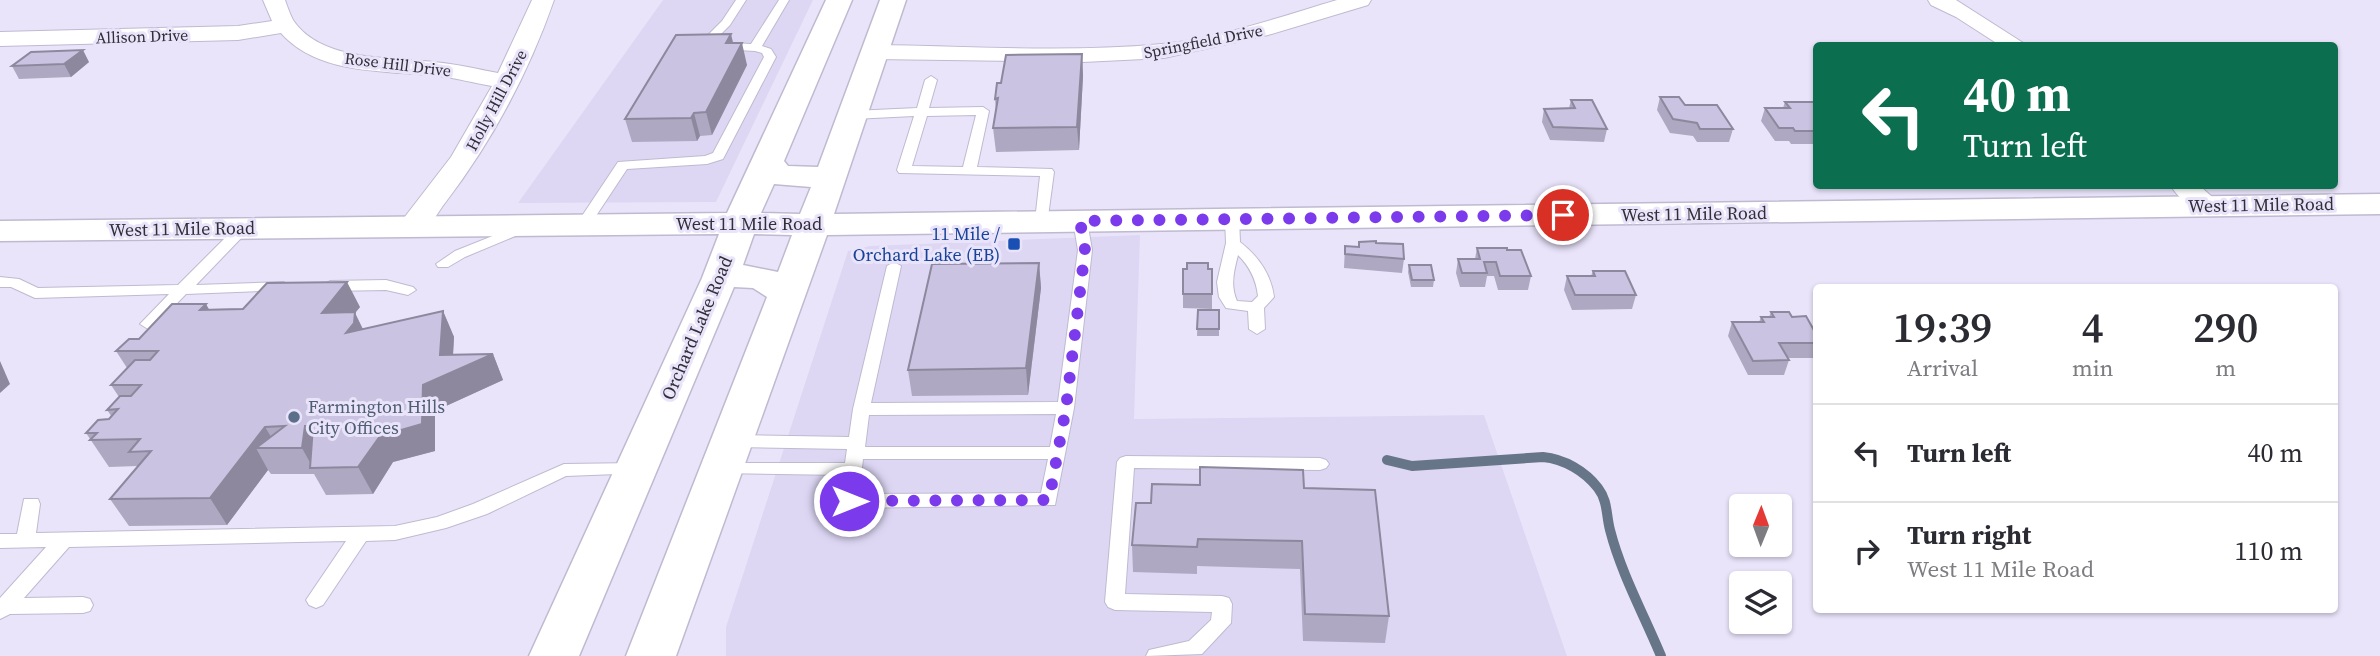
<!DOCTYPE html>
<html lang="en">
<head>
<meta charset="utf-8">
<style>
	:root { --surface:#fff; --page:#f2f2f3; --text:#2b2b33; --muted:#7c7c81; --line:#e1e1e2 }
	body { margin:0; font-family:"Source Serif 4",serif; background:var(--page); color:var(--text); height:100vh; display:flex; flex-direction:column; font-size:26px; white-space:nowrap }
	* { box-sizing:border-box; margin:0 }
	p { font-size:23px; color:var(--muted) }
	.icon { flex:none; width:38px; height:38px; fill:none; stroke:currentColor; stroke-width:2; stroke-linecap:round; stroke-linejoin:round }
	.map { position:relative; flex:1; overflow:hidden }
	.details { position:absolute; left:1813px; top:284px; width:525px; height:329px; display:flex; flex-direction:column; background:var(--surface); border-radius:7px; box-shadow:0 2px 5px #0004 }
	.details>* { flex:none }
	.guide { position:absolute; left:1813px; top:42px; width:525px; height:147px; border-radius:7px; box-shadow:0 2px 5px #0004; background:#0b6e4f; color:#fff; overflow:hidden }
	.needle { width:46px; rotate:1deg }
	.buttons { position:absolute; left:1729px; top:494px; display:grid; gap:14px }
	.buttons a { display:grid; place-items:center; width:63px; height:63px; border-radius:7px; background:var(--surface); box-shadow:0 2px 5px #0004; font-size:35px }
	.pin { position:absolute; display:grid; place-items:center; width:60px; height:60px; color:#fff; margin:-30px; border:4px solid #fff; border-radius:50%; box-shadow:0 2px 7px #0007 }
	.me { position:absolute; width:77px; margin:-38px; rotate:90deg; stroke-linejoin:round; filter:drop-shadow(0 0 5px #0008) }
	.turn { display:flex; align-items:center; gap:24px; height:147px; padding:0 35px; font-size:32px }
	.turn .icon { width:91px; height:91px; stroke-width:2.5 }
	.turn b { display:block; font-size:49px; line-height:60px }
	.eta { display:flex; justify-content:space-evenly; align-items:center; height:119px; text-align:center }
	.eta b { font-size:42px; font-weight:600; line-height:49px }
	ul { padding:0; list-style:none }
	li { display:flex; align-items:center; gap:21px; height:98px; padding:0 35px; border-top:2px solid var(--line) }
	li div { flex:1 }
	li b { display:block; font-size:26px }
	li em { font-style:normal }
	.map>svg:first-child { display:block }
	.built { fill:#ddd7f4 }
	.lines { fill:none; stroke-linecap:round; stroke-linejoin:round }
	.stream { stroke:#677588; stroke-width:10 }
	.lane-casing { stroke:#bfbad0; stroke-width:2 }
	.street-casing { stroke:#bfbad0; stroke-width:2 }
	.secondary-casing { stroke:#bfbad0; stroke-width:3 }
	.lane { fill:#fff; fill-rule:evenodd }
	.street { fill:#fff; fill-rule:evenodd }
	.secondary { fill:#fff; fill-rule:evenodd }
	.wall { fill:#aea8c2 }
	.shaded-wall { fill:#8d889e }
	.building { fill:#cac3e1; stroke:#8d889e; stroke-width:2 }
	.route { stroke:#7c3aed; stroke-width:12; stroke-dasharray:0 21.6 }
	.transit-dot { fill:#1a4fb4; stroke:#eae4fb; stroke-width:2.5 }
	.service-dot { fill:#5c6f8a; stroke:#eae4fb; stroke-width:2.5 }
	.labels { text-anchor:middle; stroke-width:6; stroke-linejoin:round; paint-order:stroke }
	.far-street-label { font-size:16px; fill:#302e37; stroke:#eae4fb }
	.street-label { font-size:18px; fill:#302e37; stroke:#eae4fb }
	.transit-label { font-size:18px; fill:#164399; stroke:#eae4fb; text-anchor:end }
	.service-label { font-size:18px; fill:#4e5e75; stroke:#eae4fb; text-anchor:start }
</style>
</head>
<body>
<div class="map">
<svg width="2380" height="656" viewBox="0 0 2380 656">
	<rect width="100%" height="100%" fill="#eae4fb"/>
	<!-- built -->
	<g class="built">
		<path d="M663 0H813L716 202 518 203Z"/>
		<path d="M1140 235 1134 419 1484 415 1567 656H726V627L848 251 870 246Z"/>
	</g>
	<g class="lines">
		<!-- stream -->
		<path class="stream" d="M1387 460 1412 466 1543 457C1564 459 1585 471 1598 488 1608 501 1606 515 1610 530 1621 573 1644 615 1661 656"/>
		<!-- lane casing -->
		<g class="lane-casing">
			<g id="lane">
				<path d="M736 0H746L730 25 713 42 751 44 779 0H789L762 46 771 49 776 57 723 159 707 164 627 169 588 228H578L576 225 618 162 705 156 713 153 764 57 762 53 755 51 704 48 698 45 722 21Z"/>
				<path d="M931 76 937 80 929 108 983 107 989 111 977 167 1052 169 1054 172 1047 224H1037L1035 221 1040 176 899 173 897 170 914 116 853 119 847 115 853 111 917 108 925 80ZM976 115 963 167 912 166 927 116Z"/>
				<path d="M1232 215 1239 219 1240 242C1258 256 1271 274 1274 297L1264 308 1265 329 1257 334 1249 329 1248 311 1226 308 1219 297 1217 282 1226 243 1225 219ZM1238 255C1250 267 1256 279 1258 296L1252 302 1237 301C1230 285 1234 271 1238 255Z"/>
				<path d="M1080 217 1087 221 1092 250 1074 408 1055 505 849 508 843 506 840 501 843 475 718 473 715 469 718 465 724 463H845L847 449 734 447 728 445 725 441 728 437 734 435 849 437 853 409 887 266 894 262 901 266 871 403 1058 402 1078 250 1073 221ZM1056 414 1050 447H865L869 415ZM863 459H1048L1041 493 859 494Z"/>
				<path d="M242 225 247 226 249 229 247 232 196 285 283 282 288 284 291 287 288 290 186 294 154 327 148 329 140 324 169 294 35 298 11 287H0V277L19 279 38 288 178 285 237 226Z"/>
				<path d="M520 225 527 229 525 232 465 257 448 267H438L436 264 455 251Z"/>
				<path d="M386 280 413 287 416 290 408 295 386 290 330 291 322 286 330 281Z"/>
				<path d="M1126 456 1320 458 1326 460 1329 464 1326 468 1320 470 1134 468 1125 594 1222 596 1229 598 1232 604 1231 623 1202 654 1146 656 1149 650 1189 641 1211 620 1212 612 1115 610 1108 607 1105 602 1117 462 1120 458Z"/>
				<path d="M637 463 643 465 646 469 643 473 566 476 487 514 446 528 395 540 366 541 323 605 316 608 309 605 306 600 346 541 69 547 24 598 83 597 90 599 93 605 90 611 83 613 10 614 0 619V598L46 547 0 548V534H17L24 499H38L40 504 36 533 395 526 437 517 473 504 564 464Z"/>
			</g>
		</g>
		<!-- street casing -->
		<g class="street-casing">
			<g id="street">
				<path d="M263 0H285C287 6 290 14 293 20 321 62 391 57 434 62 456 64 477 69 498 73L532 0H554C529 72 491 143 445 203 438 212 431 226 422 232 415 237 408 235 401 233L397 227 451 157 492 86C474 83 456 78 439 76 387 70 319 76 281 33L238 40 0 46V32L238 26 272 21Z"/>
				<path d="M1337 0H1371L1368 5 1268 35 1164 58 1083 62 874 59 866 57 862 52 866 47 874 45C969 46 1066 53 1162 44 1217 39 1283 16 1337 0Z"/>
				<path d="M1928 0H1956L2028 46H2001L1956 17 1931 5Z"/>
				<path d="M2171 186H2200L2221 205 2217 211C2198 215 2180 201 2171 186Z"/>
			</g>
		</g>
		<!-- secondary casing -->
		<g class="secondary-casing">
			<path id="secondary" d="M826 0H852L784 161 788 166 818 167 880 0H906L834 214 2380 194V214L827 235 676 656H626L767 297 753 288 734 287 579 656H529L702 278 719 234 0 241V221L727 213ZM774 184 811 187 800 214 761 213ZM754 234 792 235 778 272 743 265Z"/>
		</g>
		<!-- lane -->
		<use href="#lane" class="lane"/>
		<!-- street -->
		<use href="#street" class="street"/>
		<!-- secondary -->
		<use href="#secondary" class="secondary"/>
	</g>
	<!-- wall -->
	<g class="wall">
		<path d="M733 43 747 65 712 135 700 136 697 141 632 142 625 119Z"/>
		<path d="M1082 54 1083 76 1079 150 996 152 993 128 996 112 995 99Z"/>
		<path d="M89 62 71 77 19 79 12 66Z"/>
		<path d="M1660 97 1685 105 1733 129 1729 142H1697L1693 136 1670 133 1657 110Z"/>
		<path d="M1571 100 1607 129 1604 142 1550 140 1542 122 1544 109 1569 108Z"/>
		<path d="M1785 102H1816V144H1791L1789 141H1775L1761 121 1765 108H1783Z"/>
		<path d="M1376 243 1404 259 1402 273 1344 268 1345 246 1359 247Z"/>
		<path d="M1477 248 1507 250 1531 276 1528 290H1498L1494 276H1487L1485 287H1460L1456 273 1458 259H1475Z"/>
		<path d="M1039 263 1041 288 1028 395 912 396 908 370Z"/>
		<path d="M1409 265 1434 280 1433 287H1411L1408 272Z"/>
		<path d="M1183 269H1212V309L1183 308Z"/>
		<path d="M1593 271 1636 295 1632 309 1572 310 1564 290 1567 276H1591Z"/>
		<path d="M360 307 355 313 363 329 443 311 454 337 453 355 493 354 503 380 435 411V451L393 462 373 494 326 495 314 474H271L268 470 227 525 129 526 110 499 138 466 109 467 86 433 109 419 112 417 107 410 119 397 111 385 127 368 116 351 139 339 209 309Z"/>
		<path d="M1198 310H1219V336H1197Z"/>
		<path d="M1771 312 1792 317 1816 334V358H1788L1789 360 1784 375H1748L1728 336 1732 322H1759L1761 317H1769Z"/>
		<path d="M1304 488 1389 616 1385 643 1303 641 1300 569 1197 566V574L1133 572 1132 545 1151 503Z"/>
	</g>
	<!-- shaded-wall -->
	<g class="shaded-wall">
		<path d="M731 34 736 55 742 43 747 65 712 135 706 112 726 43Z"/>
		<path d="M83 50 89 62 71 77 64 64Z"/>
		<path d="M1082 54 1083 76 1079 150 1077 127Z"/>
		<path d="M694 113 700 136 697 141 691 118Z"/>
		<path d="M1039 263 1041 288 1028 395 1026 368Z"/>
		<path d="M347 282 360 307 355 313 367 338 346 333 322 313Z"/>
		<path d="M206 304 220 329 200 310Z"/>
		<path d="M443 311 454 337 452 372 493 354 503 380 435 411V451L393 462 373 494 358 467 380 436 423 385 440 355Z"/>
		<path d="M0 361 10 384 0 393Z"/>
		<path d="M305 426 320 453 313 468 302 448Z"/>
		<path d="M265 427 278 448H256L268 470 227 525 210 498Z"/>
	</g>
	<!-- building -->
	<g class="building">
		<path d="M731 34 726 43H742L706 112 694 113 691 118 625 119 676 35Z"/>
		<path d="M83 50 64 64 12 66 31 52Z"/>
		<path d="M1082 54 1077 127 993 128 998 98 995 99 997 83H1001L1006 55Z"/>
		<path d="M1660 97H1679L1685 105H1717L1733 129H1700L1697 123 1673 119Z"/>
		<path d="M1571 100H1592L1607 129 1553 127 1544 109 1575 108Z"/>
		<path d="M1785 102H1816V131H1795L1793 128H1779L1765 108H1790Z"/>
		<path d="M1376 241V243L1403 244 1404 259 1345 254V246L1359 247V242Z"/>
		<path d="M1477 248H1507V250H1521L1531 276H1500L1496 262H1484L1487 273H1462L1458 259H1480Z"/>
		<path d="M1039 263 1026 368 908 370 932 264Z"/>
		<path d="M1187 263H1208V269H1212V294H1183V269H1187Z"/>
		<path d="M1409 265H1431L1434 280H1412Z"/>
		<path d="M1593 271H1625L1636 295H1575L1567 276H1595Z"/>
		<path d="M347 282 322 313 355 312 354 323 346 333 443 311 440 355 493 354 423 385 422 424 380 436 358 467 310 468 313 426H305L302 448H256L285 426 265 427 210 498 110 499 151 451 129 452 140 439 90 440 97 433H86L98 420 109 419 118 409 107 410 120 396H131L141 385H111L135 360H150L158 351H116L129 339H139L172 304H206L200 310 243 309 267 283Z"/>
		<path d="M1198 310H1219V329H1197Z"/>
		<path d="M1771 312H1789L1792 317 1806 316 1816 334V343H1779L1789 360 1753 361 1732 322H1764L1761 317H1774Z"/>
		<path d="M1200 467 1303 470 1304 488 1375 490 1389 616 1305 614 1302 541 1198 539 1197 547 1132 545 1136 503H1151L1152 484 1200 485Z"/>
	</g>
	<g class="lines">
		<!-- route -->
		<path class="route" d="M849 501 1049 500 1066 408 1085 250 1080 221 1563 215"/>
	</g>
	<!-- markers -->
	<rect class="transit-dot" x="1007" y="237" width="14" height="14" rx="3.5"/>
	<circle class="service-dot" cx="294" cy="417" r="7"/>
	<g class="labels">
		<!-- far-street labels -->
		<g class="far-street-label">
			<text transform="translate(142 36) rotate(-2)" y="6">Allison Drive</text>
			<text transform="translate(1203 41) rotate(-11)" y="6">Springfield Drive</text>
			<text transform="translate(398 64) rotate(7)" y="6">Rose Hill Drive</text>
			<text transform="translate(496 100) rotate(-62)" y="6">Holly Hill Drive</text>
		</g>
		<!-- street labels -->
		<g class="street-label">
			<text transform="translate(2261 205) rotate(-1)" y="6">West 11 Mile Road</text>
			<text transform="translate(1694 214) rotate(-1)" y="6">West 11 Mile Road</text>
			<text x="749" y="230">West 11 Mile Road</text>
			<text transform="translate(182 229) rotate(-1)" y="6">West 11 Mile Road</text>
			<text transform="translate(697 328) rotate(-67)" y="6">Orchard Lake Road</text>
		</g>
		<!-- transit labels -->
		<g class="transit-label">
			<text x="1000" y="240">11 Mile /<tspan x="1000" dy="21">Orchard Lake (EB)</tspan></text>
		</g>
		<!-- service labels -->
		<g class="service-label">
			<text x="308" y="413">Farmington Hills<tspan x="308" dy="21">City Offices</tspan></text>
		</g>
	</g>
</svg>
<div class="buttons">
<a><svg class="needle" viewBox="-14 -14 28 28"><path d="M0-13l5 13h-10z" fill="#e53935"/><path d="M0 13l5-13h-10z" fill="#7c7c81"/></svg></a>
<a><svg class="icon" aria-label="layers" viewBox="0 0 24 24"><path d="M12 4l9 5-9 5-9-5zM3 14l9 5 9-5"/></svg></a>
</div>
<div class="pin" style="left:1563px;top:215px;background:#d93025"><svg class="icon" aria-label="arrive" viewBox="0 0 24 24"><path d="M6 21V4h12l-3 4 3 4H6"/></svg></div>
<svg class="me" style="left:849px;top:501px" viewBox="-20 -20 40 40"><circle r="17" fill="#7c3aed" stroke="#fff" stroke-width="3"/><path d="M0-11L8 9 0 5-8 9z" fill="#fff"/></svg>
<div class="guide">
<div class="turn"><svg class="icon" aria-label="left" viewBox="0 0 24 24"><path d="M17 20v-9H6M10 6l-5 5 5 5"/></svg><div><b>40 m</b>Turn left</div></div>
</div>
<section class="details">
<div class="eta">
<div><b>19:39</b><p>Arrival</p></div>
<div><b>4</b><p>min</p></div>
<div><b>290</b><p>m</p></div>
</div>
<ul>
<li><svg class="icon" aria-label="left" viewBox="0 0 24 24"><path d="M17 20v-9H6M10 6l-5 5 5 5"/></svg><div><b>Turn left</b></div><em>40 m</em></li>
<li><svg class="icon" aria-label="right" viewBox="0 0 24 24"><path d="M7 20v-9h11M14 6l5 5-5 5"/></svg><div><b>Turn right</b><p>West 11 Mile Road</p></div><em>110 m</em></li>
</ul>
</section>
</div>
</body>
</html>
